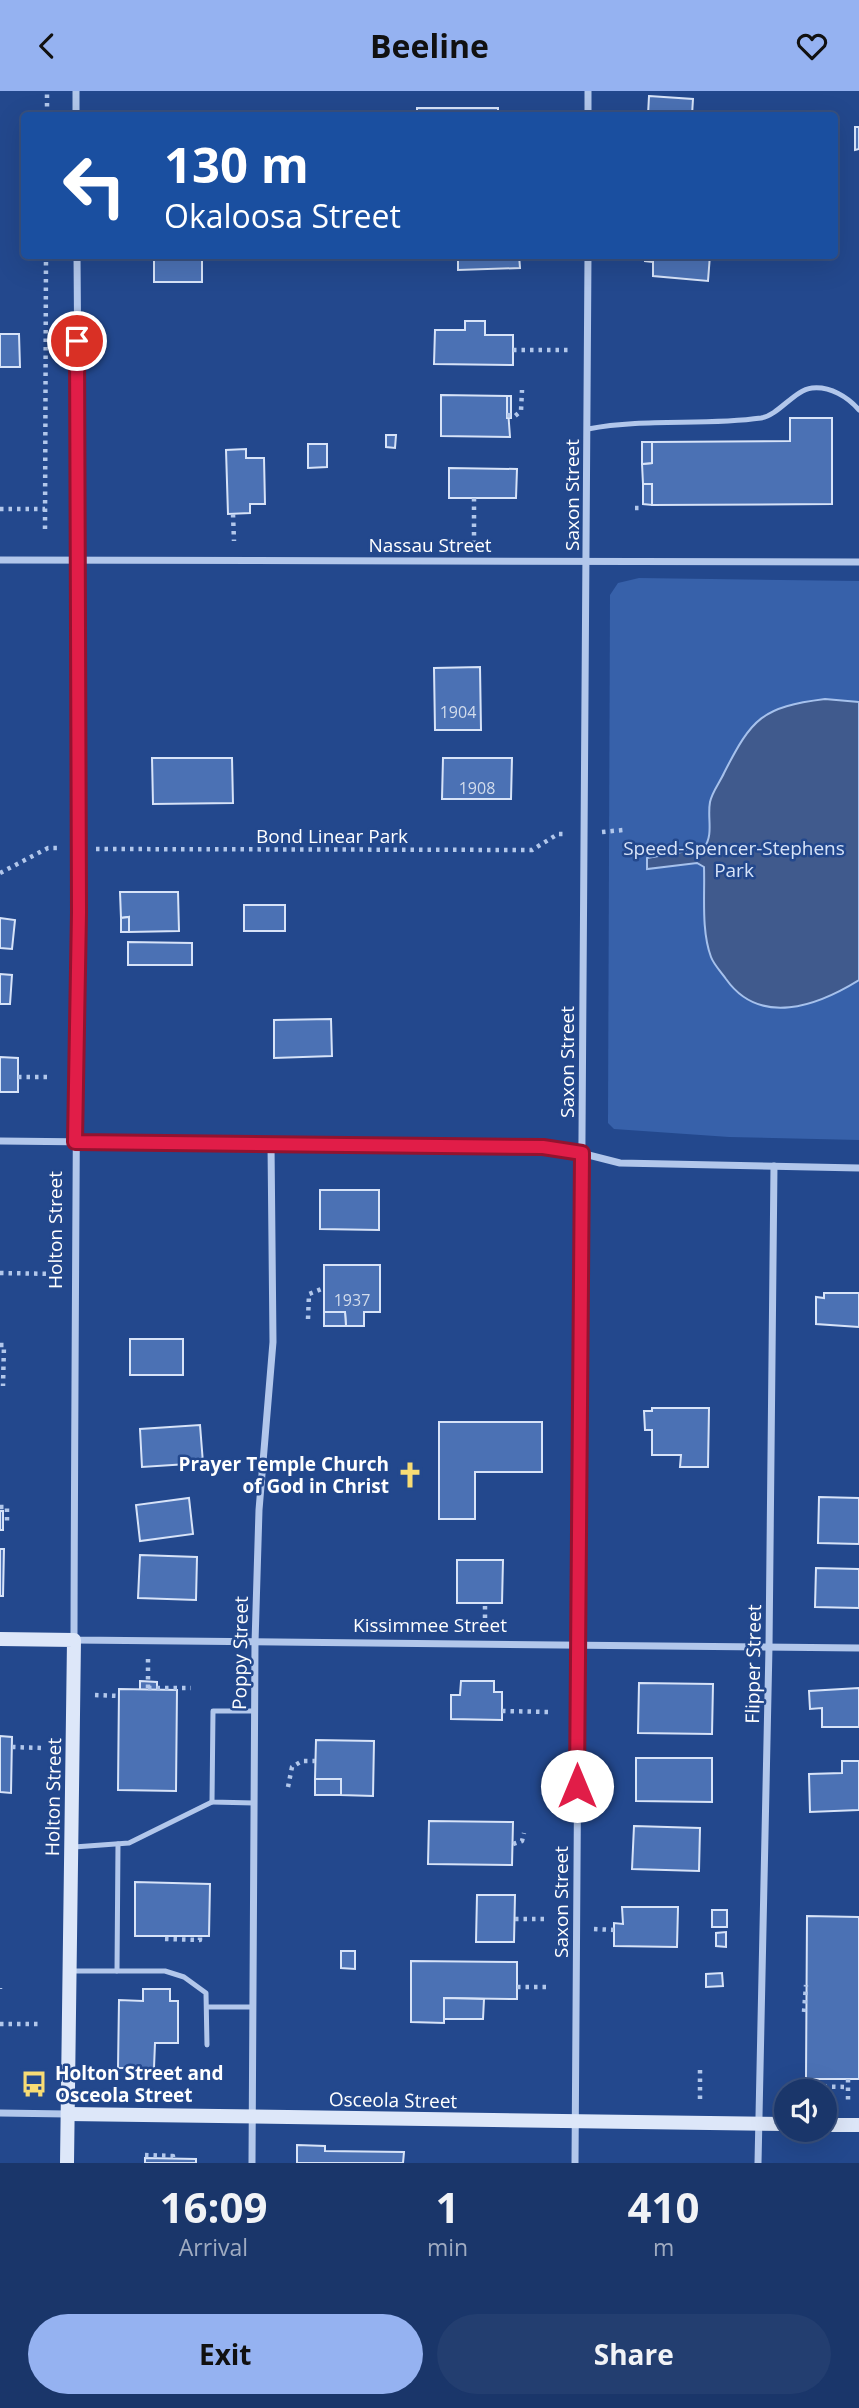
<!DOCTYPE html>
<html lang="en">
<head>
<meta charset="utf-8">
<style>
	:root { --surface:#1a366a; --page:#233e70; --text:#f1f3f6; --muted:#9fabc1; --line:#38507e; --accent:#95b2f1 }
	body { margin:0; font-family:"Open Sans",sans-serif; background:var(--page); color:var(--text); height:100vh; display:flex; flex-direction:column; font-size:26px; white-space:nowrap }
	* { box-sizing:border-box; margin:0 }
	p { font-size:23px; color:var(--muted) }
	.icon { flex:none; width:38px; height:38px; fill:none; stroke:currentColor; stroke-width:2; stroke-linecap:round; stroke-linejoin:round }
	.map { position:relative; height:2072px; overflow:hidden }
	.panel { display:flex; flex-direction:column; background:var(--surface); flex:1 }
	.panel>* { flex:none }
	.guide { position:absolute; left:21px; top:21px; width:817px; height:147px; border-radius:7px; box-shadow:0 7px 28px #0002,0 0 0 2px var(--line); background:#1a4fa0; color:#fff; overflow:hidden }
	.controls { position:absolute; left:774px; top:1988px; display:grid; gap:14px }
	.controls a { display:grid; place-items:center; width:63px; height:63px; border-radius:50%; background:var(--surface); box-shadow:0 7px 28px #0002,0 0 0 2px var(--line); font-size:35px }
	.pin { position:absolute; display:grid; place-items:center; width:60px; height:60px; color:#fff; margin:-30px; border:4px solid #fff; border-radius:50%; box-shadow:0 2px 7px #0007 }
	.me { position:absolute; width:77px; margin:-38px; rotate:0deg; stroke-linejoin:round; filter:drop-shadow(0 0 5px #0008) }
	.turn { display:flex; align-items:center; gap:24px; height:147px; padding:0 28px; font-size:32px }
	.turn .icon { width:91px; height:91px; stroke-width:2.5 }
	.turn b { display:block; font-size:49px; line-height:60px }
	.eta { display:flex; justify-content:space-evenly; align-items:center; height:119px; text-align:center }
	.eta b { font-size:42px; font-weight:700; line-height:49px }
	.primary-button { display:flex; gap:14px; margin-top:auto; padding:14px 28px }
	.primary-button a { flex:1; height:80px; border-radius:42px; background:var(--accent); color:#111; font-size:28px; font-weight:700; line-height:80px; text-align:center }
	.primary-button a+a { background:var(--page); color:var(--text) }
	header { display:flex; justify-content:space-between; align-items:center; height:91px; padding:0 28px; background:var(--accent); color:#111; font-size:32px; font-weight:700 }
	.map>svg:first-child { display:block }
	.green { fill:#3761aa }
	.water { fill:#405a8d; stroke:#a6c1ec; stroke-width:2 }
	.building { fill:#4b71b4; stroke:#d7e3f8; stroke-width:2 }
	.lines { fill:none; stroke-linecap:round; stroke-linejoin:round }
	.path { stroke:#b2c7eb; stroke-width:4.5; stroke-dasharray:3.5 5; stroke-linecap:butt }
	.lane { stroke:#b2c7eb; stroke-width:5 }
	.street { stroke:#b2c7eb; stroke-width:7 }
	.secondary { stroke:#dde7f9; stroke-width:14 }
	.route-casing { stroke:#92132f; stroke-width:18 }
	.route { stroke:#e11d48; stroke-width:12 }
	.labels { text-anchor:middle; stroke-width:5; stroke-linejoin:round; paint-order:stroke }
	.number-label { font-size:16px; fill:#d2dcec }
	.street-label { font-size:19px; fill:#fff; stroke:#23488d }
	.park-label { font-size:19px; fill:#d7e3f8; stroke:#23488d }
	.poi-label { font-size:19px; font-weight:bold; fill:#fff; stroke:#23488d; text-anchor:end }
</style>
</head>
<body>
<header><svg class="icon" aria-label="back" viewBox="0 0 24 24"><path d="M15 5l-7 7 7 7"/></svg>Beeline<svg class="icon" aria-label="heart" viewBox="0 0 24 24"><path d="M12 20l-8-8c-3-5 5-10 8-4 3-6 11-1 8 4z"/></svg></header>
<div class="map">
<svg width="859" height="2072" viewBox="0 0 859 2072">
	<rect width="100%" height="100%" fill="#23488d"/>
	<!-- green -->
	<path class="green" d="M639 487 859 490V1049L729 1046 614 1038 608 1032 610 504 618 492Z"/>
	<!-- water -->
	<path class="water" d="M825 608 859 611V889C817 915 760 936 726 888 722 882 714 874 711 866 701 839 705 804 704 776L697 772 647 778V767L704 757C714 743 707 727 710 711 712 701 720 691 724 682 752 627 762 616 825 608Z"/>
	<!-- building -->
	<g class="building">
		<path d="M649 5 693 8 692 24H648Z"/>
		<rect x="417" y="17" width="81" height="7"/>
		<path d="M855 36H859V58L855 59Z"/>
		<rect x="154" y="164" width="48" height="27"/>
		<path d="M458 164H519L520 177 458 179Z"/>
		<path d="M645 164H710L708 190 653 185V171L645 170Z"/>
		<path d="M465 230H485V244H513V274L434 273 435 239H465Z"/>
		<path d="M0 243H19L20 276H0Z"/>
		<path d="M441 304 507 305 510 346 441 345Z"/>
		<rect x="507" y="305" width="4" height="22"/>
		<path d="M790 327H832V413L652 414V393H643L642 373 652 372V351L790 350Z"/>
		<path d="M386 344H396L395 357 386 356Z"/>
		<path d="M642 351H652V372L642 373Z"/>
		<path d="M308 353H327V376L308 377Z"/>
		<path d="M246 358V367H264L265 413H250V422L228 423 226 359Z"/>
		<path d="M449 377 517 378 516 407H449Z"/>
		<path d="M643 393H652V414L643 413Z"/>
		<path d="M480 576 481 639H435L434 577Z"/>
		<path d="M152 667H232L233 712 153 713Z"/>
		<path d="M443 667H512L511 708H442Z"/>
		<path d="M120 801H178L179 840 129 841V826L121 827Z"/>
		<rect x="244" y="814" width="41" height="26"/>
		<path d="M129 826V841H121V827Z"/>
		<path d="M0 827 15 829 12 858 0 857Z"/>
		<path d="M128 851 192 852V874H128Z"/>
		<path d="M0 883 12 884 10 913H0Z"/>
		<path d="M331 928 332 965 274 967V929Z"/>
		<path d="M0 966 18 967V1001H0Z"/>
		<path d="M320 1099H379V1139L320 1138Z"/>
		<path d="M324 1174H380V1221H364V1235H346L345 1221H324Z"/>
		<path d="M824 1202H859V1236L816 1233V1206L824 1207Z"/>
		<path d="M324 1221H345L346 1235H324Z"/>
		<rect x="130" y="1248" width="53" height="36"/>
		<path d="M652 1317H709L708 1376H680L681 1364H652V1339H645L644 1320H652Z"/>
		<path d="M439 1331H542V1381H475V1428H439Z"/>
		<path d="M200 1334 203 1372 142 1376 140 1338Z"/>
		<path d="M819 1406 859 1407V1453L818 1452Z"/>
		<path d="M189 1407 193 1443 140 1450 136 1414Z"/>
		<rect x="0" y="1420" width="3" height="19"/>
		<path d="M0 1458H4L3 1505H0Z"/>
		<path d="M140 1464 197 1466 196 1509 138 1507Z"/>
		<path d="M457 1469H503L502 1512H457Z"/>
		<path d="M816 1477 859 1478V1517L815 1516Z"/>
		<path d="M140 1590 157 1591V1599H140Z"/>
		<path d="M461 1590H494V1601H502V1629L451 1628V1604H460Z"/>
		<path d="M639 1592 713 1593 712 1643 638 1642Z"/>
		<path d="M859 1597V1636H822V1617L810 1618 809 1600Z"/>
		<path d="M119 1598 177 1599 176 1700 118 1699Z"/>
		<path d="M0 1645 12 1646 11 1702 0 1701Z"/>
		<path d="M316 1649 374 1650 373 1705 341 1704V1688H315Z"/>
		<path d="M636 1667H712V1711L636 1710Z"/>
		<path d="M842 1670H859V1719L810 1721 809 1683 842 1682Z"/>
		<rect x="315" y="1688" width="26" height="16"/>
		<path d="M429 1730 513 1731 512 1774 428 1773Z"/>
		<path d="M634 1735 700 1737 699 1780 632 1778Z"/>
		<path d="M135 1791 210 1793 209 1845H135Z"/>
		<path d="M477 1804H515L514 1851H476Z"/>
		<path d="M622 1816H678L677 1856 614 1855V1832L623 1833Z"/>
		<rect x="712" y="1819" width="15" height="17"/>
		<path d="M807 1825 859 1826V1988H806Z"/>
		<path d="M726 1841V1856L716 1855V1842Z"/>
		<path d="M341 1860H355V1878L341 1877Z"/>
		<path d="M411 1870 517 1871V1908L444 1907V1932L411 1931Z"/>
		<path d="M722 1882 723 1895 706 1896V1883Z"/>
		<path d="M143 1898H170V1910H178V1952H155L154 1977H118L119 1909 143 1910Z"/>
		<path d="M444 1907 484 1908 483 1928H444Z"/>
		<path d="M297 2054 325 2055V2060L404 2061 403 2072H297Z"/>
		<path d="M145 2067 196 2068V2072H145Z"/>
	</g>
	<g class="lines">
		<!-- path -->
		<g class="path">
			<path d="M47 24V0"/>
			<path d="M513 259H568"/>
			<path d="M507 324 515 325 521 320 522 299"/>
			<path d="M474 407V452"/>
			<path d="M635 417H641"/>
			<path d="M0 418H45"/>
			<path d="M233 423 234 450"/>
			<path d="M45 438 46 164"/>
			<path d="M602 741 623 739"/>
			<path d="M96 758 532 759 558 743H565"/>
			<path d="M0 782 48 757H59"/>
			<path d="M18 986H49"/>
			<path d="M0 1182 56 1183"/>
			<path d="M308 1228 309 1203 324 1197"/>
			<path d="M0 1254H4L3 1295"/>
			<path d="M0 1416H7V1430"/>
			<path d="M485 1527V1512"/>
			<path d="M148 1568V1599"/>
			<path d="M148 1597H191"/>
			<path d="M95 1604 119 1605"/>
			<path d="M502 1620 549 1621"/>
			<path d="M12 1656 43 1657"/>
			<path d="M288 1696 292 1676 302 1670H315"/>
			<path d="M513 1753 522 1750 524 1742"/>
			<path d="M515 1828H547"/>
			<path d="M594 1838 614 1839"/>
			<path d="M165 1848 200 1849V1845"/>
			<path d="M517 1896H546"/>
			<path d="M0 1898V1897"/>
			<path d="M804 1921 806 1894"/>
			<path d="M0 1933H39"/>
			<path d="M848 1988V2009"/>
			<path d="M798 1995 849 1996"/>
			<path d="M700 2008V1977"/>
			<path d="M145 2064 173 2065V2067"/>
		</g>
		<!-- lane -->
		<g class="lane">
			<path d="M588 338C646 327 703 335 761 327 779 324 794 299 812 297 830 295 848 306 859 319"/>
			<path d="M254 1712 212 1711 213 1620H255"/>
			<path d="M74 1756 129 1752 212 1711"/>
			<path d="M70 1880H165L184 1886 206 1902 207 1954"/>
			<path d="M117 1880 118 1753"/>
			<path d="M207 1916H253"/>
		</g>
		<!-- street -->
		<g class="street">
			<path d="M76 0V24"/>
			<path d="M588 24V0"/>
			<path d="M77 164C81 626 75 1088 74 1549L859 1557"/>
			<path d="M0 469 859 471"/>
			<path d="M0 1050 557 1056 620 1072 859 1077"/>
			<path d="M0 2022 67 2023"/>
			<path d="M252 2072 255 1552 259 1419 273 1251 271 1053"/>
			<path d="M575 2072 588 164"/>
			<path d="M758 2072 769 1556 774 1075"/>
		</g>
		<!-- secondary -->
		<g class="secondary">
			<path d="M0 1548 74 1549 67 2072"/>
			<path d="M68 2023 786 2033"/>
			<path d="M824 2034H859"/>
		</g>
	</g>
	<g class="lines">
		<!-- route casing -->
		<g class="route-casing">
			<path id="route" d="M77 250 79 821 75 1051 543 1056 582 1062 577 1695"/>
		</g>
		<!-- route -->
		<use href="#route" class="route"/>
	</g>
	<!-- icons -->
	<defs>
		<g id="church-bare" transform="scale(2.1)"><path d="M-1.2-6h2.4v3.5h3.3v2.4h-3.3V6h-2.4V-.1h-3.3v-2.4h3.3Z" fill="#f7dc75" stroke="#23488d" stroke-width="2.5" paint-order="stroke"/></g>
		<g id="bus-bare" transform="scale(2.1)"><path d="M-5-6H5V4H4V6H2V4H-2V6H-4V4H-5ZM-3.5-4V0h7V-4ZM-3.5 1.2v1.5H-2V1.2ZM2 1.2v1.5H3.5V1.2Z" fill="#f7dc75" stroke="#23488d" stroke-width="2.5" paint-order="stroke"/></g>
	</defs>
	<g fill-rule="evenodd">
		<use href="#church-bare" x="410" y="1384"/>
		<use href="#bus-bare" x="34" y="1993"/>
	</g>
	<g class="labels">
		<!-- number labels -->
		<g class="number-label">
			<text x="458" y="627">1904</text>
			<text x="477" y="703">1908</text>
			<text x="352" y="1215">1937</text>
		</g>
		<!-- street labels -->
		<g class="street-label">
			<text transform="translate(572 404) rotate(-90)" y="7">Saxon Street</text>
			<text x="430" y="461">Nassau Street</text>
			<text x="332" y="752">Bond Linear Park</text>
			<text transform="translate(567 971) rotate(-90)" y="7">Saxon Street</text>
			<text transform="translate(55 1139) rotate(-90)" y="7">Holton Street</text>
			<text x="430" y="1541">Kissimmee Street</text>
			<text transform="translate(240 1562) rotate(-89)" y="7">Poppy Street</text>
			<text transform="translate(753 1573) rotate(-89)" y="7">Flipper Street</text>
			<text transform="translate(53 1706) rotate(-89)" y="7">Holton Street</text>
			<text transform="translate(561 1811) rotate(-90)" y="7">Saxon Street</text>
			<text transform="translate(393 2009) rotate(1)" y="7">Osceola Street</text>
		</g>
		<!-- park labels -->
		<g class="park-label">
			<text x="734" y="764">Speed-Spencer-Stephens<tspan x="734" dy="22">Park</tspan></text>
		</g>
		<!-- poi labels -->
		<g class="poi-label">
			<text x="389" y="1380">Prayer Temple Church<tspan x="389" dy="22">of God in Christ</tspan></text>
			<text x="55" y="1989" text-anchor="start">Holton Street and<tspan x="55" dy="22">Osceola Street</tspan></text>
		</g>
	</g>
</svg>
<div class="controls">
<a><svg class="icon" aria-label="sound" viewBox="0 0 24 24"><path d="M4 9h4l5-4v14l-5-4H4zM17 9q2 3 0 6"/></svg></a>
</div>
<div class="pin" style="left:77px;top:250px;background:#d93025"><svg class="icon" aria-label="arrive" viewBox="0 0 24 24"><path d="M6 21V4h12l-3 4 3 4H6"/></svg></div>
<svg class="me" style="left:577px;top:1695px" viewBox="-20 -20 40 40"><circle r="19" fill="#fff"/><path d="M0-13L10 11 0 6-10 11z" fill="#e11d48"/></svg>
<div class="guide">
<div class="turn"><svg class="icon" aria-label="left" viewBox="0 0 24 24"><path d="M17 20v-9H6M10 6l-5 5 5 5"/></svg><div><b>130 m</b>Okaloosa Street</div></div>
</div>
</div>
<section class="panel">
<div class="eta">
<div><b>16:09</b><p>Arrival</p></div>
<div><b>1</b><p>min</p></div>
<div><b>410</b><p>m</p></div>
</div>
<div class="primary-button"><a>Exit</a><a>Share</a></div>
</section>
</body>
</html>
